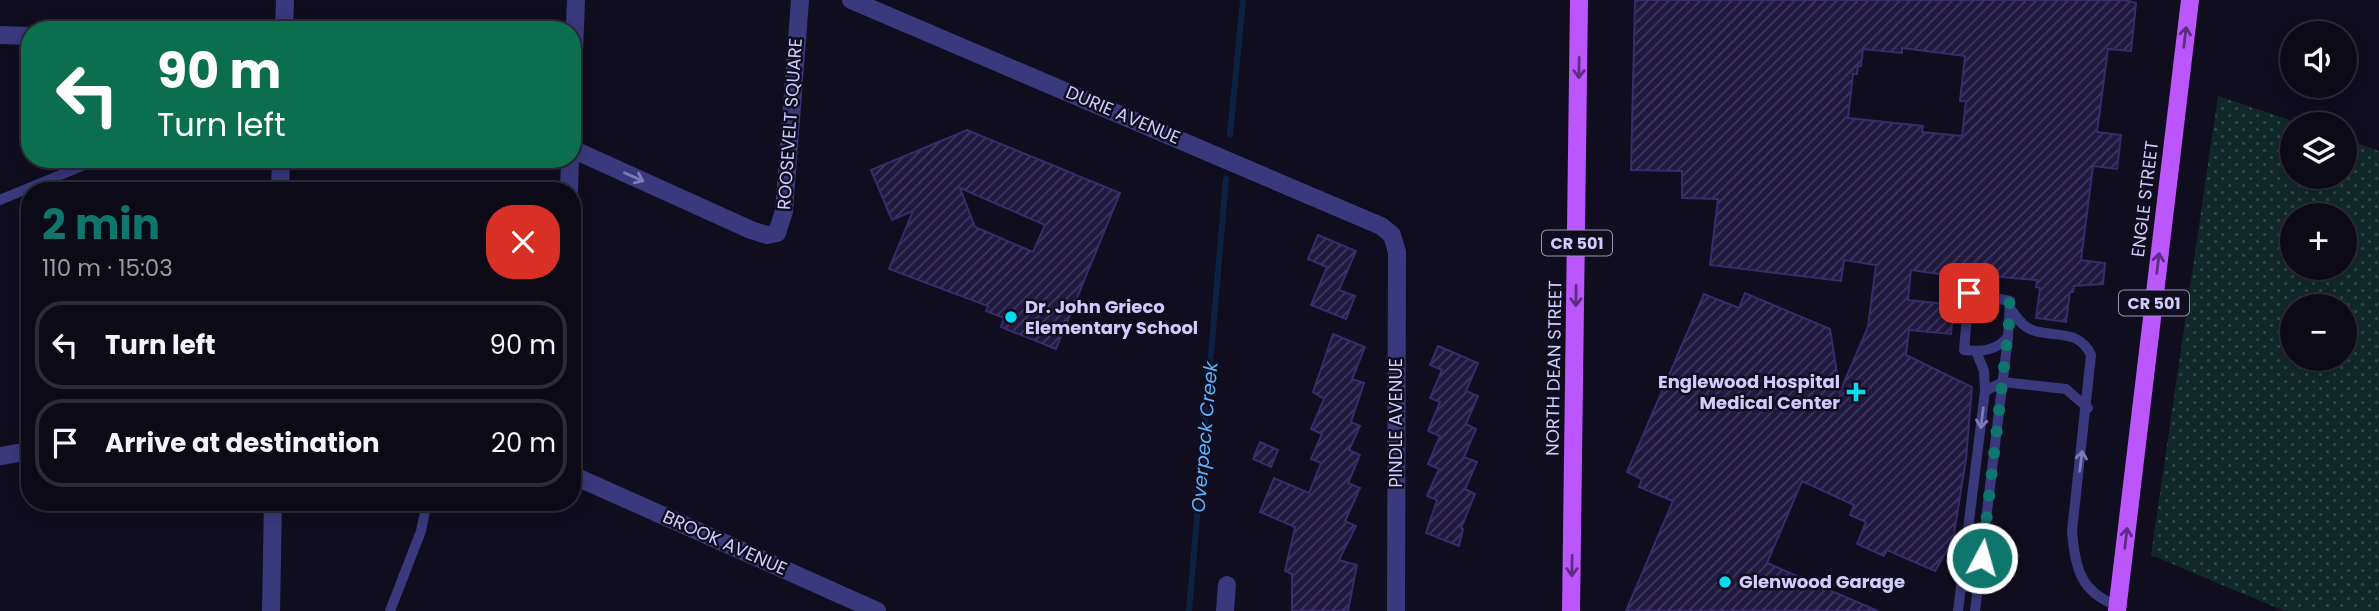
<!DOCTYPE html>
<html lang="en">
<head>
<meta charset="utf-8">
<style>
	:root { --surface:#0c0a17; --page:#151320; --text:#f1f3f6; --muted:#9a9aa1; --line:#2c2b36; --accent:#0f766e }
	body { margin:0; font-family:Poppins,sans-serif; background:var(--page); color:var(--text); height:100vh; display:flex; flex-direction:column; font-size:26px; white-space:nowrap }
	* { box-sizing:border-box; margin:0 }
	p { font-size:23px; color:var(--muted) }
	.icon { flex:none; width:38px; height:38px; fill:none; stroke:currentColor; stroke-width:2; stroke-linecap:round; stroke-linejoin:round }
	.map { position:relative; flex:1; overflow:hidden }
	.panel { position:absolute; left:21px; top:182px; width:560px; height:329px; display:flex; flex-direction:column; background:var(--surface); border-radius:28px; box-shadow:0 4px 18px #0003,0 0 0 2px var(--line) }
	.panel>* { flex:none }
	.banner { position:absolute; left:21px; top:21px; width:560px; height:147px; border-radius:28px; box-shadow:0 4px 18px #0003,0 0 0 2px var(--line); background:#0b6e4f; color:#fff; overflow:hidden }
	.controls { position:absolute; left:2280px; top:21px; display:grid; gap:14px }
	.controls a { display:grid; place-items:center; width:77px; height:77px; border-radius:50%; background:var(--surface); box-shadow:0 4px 18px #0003,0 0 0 2px var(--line); font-size:35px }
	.pin { position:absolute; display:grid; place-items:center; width:60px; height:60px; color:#fff; margin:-30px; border-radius:14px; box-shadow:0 4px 10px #0006 }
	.me { position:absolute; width:77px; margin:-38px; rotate:6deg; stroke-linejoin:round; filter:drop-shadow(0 0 5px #0008) }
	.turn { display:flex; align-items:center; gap:24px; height:147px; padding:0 21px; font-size:32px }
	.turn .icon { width:91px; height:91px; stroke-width:2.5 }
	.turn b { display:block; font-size:49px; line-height:60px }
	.round { display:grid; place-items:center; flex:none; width:74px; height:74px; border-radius:28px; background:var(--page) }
	.head { display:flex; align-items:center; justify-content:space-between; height:119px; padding:0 21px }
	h1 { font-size:42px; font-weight:700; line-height:52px; color:var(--accent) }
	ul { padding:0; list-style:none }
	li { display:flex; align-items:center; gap:21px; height:88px; margin:0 14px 10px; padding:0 7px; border:4px solid var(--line); border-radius:28px }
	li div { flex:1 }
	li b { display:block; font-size:26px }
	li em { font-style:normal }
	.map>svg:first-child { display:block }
	.park { fill:url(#park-dots); fill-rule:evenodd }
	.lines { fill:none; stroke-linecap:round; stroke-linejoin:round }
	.stream { stroke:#0d2243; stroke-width:6 }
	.building { fill:url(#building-hatch); stroke:#382c6b; stroke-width:2; fill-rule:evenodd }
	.service { stroke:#3a397d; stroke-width:10 }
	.minor { stroke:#3a397d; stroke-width:18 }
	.tertiary { stroke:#3a397d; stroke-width:18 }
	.primary { stroke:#bb55fc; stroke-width:18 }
	.oneway { stroke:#5d2d82 }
	.oneway2 { stroke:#7e7bb7 }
	.route { stroke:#0f766e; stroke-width:12; stroke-dasharray:0 21.6 }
	.poi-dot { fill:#05dcf1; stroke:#100d1f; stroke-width:2.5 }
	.labels { text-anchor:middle; stroke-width:5; stroke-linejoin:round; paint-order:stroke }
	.shield { fill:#100d1f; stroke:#9793bb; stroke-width:2 }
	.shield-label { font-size:16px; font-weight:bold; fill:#d1ccfe }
	.street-label { font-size:18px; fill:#d1ccfe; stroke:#100d1f }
	.poi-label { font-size:18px; font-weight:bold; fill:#d1ccfe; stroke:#100d1f; text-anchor:start }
	.water-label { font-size:19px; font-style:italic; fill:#5cb4fc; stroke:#100d1f }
</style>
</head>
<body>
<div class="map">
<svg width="2379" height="611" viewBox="0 0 2379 611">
	<defs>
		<pattern id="park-dots" width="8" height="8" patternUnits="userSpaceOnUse" patternTransform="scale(1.75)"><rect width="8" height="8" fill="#102928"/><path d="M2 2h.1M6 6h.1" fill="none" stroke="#324748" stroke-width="1.8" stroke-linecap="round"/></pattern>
		<pattern id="building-hatch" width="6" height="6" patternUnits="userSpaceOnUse" patternTransform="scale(1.75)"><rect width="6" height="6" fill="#211940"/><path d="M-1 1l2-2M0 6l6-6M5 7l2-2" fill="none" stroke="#40395d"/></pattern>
	</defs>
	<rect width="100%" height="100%" fill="#100d1f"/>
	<!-- park -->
	<path class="park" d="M2218 96 2301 124H2292V177H2345V139L2379 151V611H2284L2151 555ZM2292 215H2345V268H2292ZM2292 306H2345V359H2292Z"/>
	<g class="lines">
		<!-- stream -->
		<g class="stream">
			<path d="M1230 134 1243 0"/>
			<path d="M1189 611 1226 179"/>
		</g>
	</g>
	<!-- building -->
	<g class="building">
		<path d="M1635 0H2125L2136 3 2131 51 2108 49 2097 132 2121 135 2117 169 2093 166 2081 260 2105 263 2103 284 2074 286 2073 292H2070L2066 322 2036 318 2040 288 2036 287 2037 280 1976 275V279L1911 270 1908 300 1954 305 1951 334 1909 330 1906 355 1972 387 1966 459 1953 540 1935 571 1887 550 1884 556 1857 544 1866 522 1850 515 1854 505 1802 481 1767 563 1878 611H1626L1673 501 1639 487 1642 479 1627 472 1704 294 1739 308 1745 293 1830 329 1840 392 1868 327 1876 265 1844 260 1841 281 1710 265 1718 199 1682 198V171L1631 170ZM1902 48 1965 56 1960 101H1966L1962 136 1922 132 1923 126 1848 118 1853 74H1857L1858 66H1861L1863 49 1902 53Z"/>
		<path d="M967 130 1120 193 1056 349 1001 327 1004 318 986 311 988 306 889 269 913 211 892 220 871 170ZM960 188 1045 225 1033 252 975 227Z"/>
		<path d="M1318 235 1356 251 1339 290 1355 296 1346 319 1311 305 1327 267 1308 259Z"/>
		<path d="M1333 334 1365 347 1352 379 1364 383 1351 422 1360 426 1349 450 1360 455 1348 483 1360 488 1345 521 1356 526 1339 560 1357 565 1348 611H1292V574L1285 571 1295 527 1260 512 1274 478 1309 493 1321 463 1311 459 1322 434 1311 429 1324 399 1313 392Z"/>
		<path d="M1438 346 1478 363 1466 391 1478 396 1466 424 1476 429 1464 457 1477 462 1465 489 1475 494 1461 528 1463 529 1459 546 1426 533 1437 500 1427 496 1439 469 1428 464 1440 436 1428 431 1440 402 1430 398 1442 370 1430 365Z"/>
		<path d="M1260 442 1278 450 1271 467 1253 459Z"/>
	</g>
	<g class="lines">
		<!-- service -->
		<g class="service">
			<path d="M0 200 99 159"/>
			<path d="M1969 293 2010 301 2008 337C1996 351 1981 352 1964 350Z"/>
			<path d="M2012 311C2017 318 2023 327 2032 330 2056 338 2079 329 2091 355L2072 531C2075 568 2080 592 2118 606"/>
			<path d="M1985 391 2003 382 2066 389 2088 408"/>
			<path d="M390 611 421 531 427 502"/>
			<path d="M1958 611 1985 391 1984 371 1976 351"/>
			<path d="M1975 611 2008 337"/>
		</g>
		<!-- minor -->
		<g class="minor">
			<path d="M851 0 1381 226 1392 235 1397 252 1396 611"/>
			<path d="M0 35 30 36"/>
			<path d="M572 104 576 0"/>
			<path d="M572 149 751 230 767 235 777 233 784 211 800 0"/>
			<path d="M569 191 570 159"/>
			<path d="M0 456 30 451"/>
			<path d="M572 475 877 611"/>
			<path d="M1225 611 1227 585"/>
		</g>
		<!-- tertiary -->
		<g class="tertiary">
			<path d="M284 30 285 0"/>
			<path d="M280 191 281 159"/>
			<path d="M271 611 273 502"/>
		</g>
		<!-- primary -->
		<g class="primary">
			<path d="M1571 611 1579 0"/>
			<path d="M2117 611 2190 0"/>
		</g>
	</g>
	<!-- one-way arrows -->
	<defs><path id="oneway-shaft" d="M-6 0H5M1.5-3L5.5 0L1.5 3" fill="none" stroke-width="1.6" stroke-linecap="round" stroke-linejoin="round" transform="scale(1.75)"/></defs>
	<g class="oneway">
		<use href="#oneway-shaft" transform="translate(2185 37) rotate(-83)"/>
		<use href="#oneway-shaft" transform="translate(1579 68) rotate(91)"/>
		<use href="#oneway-shaft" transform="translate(2158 263) rotate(-83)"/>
		<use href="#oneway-shaft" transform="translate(1576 296) rotate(91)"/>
		<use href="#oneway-shaft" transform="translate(2126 538) rotate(-83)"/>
		<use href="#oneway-shaft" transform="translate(1572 566) rotate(91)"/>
	</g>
	<g class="oneway2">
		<use href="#oneway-shaft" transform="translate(634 177) rotate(24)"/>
		<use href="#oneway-shaft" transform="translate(1982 418) rotate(97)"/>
		<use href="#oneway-shaft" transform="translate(2081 461) rotate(-83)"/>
	</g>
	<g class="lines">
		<!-- route -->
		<path class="route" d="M1969 293 2007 299 2011 306 1982 558"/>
	</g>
	<!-- markers -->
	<g class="poi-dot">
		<circle cx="1011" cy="317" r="7"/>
		<path d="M1852.5 381.5h7v7h7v7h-7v7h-7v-7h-7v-7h7z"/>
		<circle cx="1725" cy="582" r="7"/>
	</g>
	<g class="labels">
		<!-- shield labels -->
		<g class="shield">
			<rect x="1542" y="230.5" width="70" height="25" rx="5"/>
			<rect x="2119" y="290.5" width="70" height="25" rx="5"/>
		</g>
		<g class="shield-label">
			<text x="1577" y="249">CR 501</text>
			<text x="2154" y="309">CR 501</text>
		</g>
		<!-- street labels -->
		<g class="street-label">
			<text transform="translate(1123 115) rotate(23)" y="6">DURIE AVENUE</text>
			<text transform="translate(790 124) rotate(-86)" y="6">ROOSEVELT SQUARE</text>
			<text transform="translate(2145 199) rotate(-83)" y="6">ENGLE STREET</text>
			<text transform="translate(1554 368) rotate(-89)" y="6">NORTH DEAN STREET</text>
			<text transform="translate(1396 423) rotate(-90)" y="6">PINDLE AVENUE</text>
			<text transform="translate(725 543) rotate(24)" y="6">BROOK AVENUE</text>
		</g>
		<!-- poi labels -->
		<g class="poi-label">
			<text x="1025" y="313">Dr. John Grieco<tspan x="1025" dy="21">Elementary School</tspan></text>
			<text x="1840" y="388" text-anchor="end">Englewood Hospital<tspan x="1840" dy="21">Medical Center</tspan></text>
			<text x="1739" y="588">Glenwood Garage</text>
		</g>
		<!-- water labels -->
		<g class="water-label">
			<text transform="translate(1204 437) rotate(-85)" y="7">Overpeck Creek</text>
		</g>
	</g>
</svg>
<div class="controls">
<a><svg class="icon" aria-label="sound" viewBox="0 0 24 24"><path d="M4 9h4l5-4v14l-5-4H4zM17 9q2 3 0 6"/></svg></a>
<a><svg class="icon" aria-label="layers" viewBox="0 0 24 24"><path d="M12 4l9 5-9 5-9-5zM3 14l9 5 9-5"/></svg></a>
<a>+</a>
<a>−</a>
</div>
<div class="pin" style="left:1969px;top:293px;background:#d93025"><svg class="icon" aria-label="arrive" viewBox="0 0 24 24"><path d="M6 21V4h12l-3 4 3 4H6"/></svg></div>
<svg class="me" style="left:1982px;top:558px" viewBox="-20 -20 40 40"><circle r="17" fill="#0f766e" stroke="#fff" stroke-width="3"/><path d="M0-11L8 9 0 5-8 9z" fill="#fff"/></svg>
<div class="banner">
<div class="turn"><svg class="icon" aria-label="left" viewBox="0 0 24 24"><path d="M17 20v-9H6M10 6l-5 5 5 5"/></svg><div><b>90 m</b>Turn left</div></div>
</div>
<section class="panel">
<div class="head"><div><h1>2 min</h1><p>110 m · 15:03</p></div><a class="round" style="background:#d93025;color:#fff"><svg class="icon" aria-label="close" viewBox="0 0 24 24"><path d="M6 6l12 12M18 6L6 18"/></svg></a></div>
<ul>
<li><svg class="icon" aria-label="left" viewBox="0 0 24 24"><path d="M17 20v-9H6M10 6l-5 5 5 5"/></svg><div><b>Turn left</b></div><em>90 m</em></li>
<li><svg class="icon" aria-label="arrive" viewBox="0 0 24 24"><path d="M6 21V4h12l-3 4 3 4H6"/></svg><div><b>Arrive at destination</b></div><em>20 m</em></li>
</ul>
</section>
</div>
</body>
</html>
